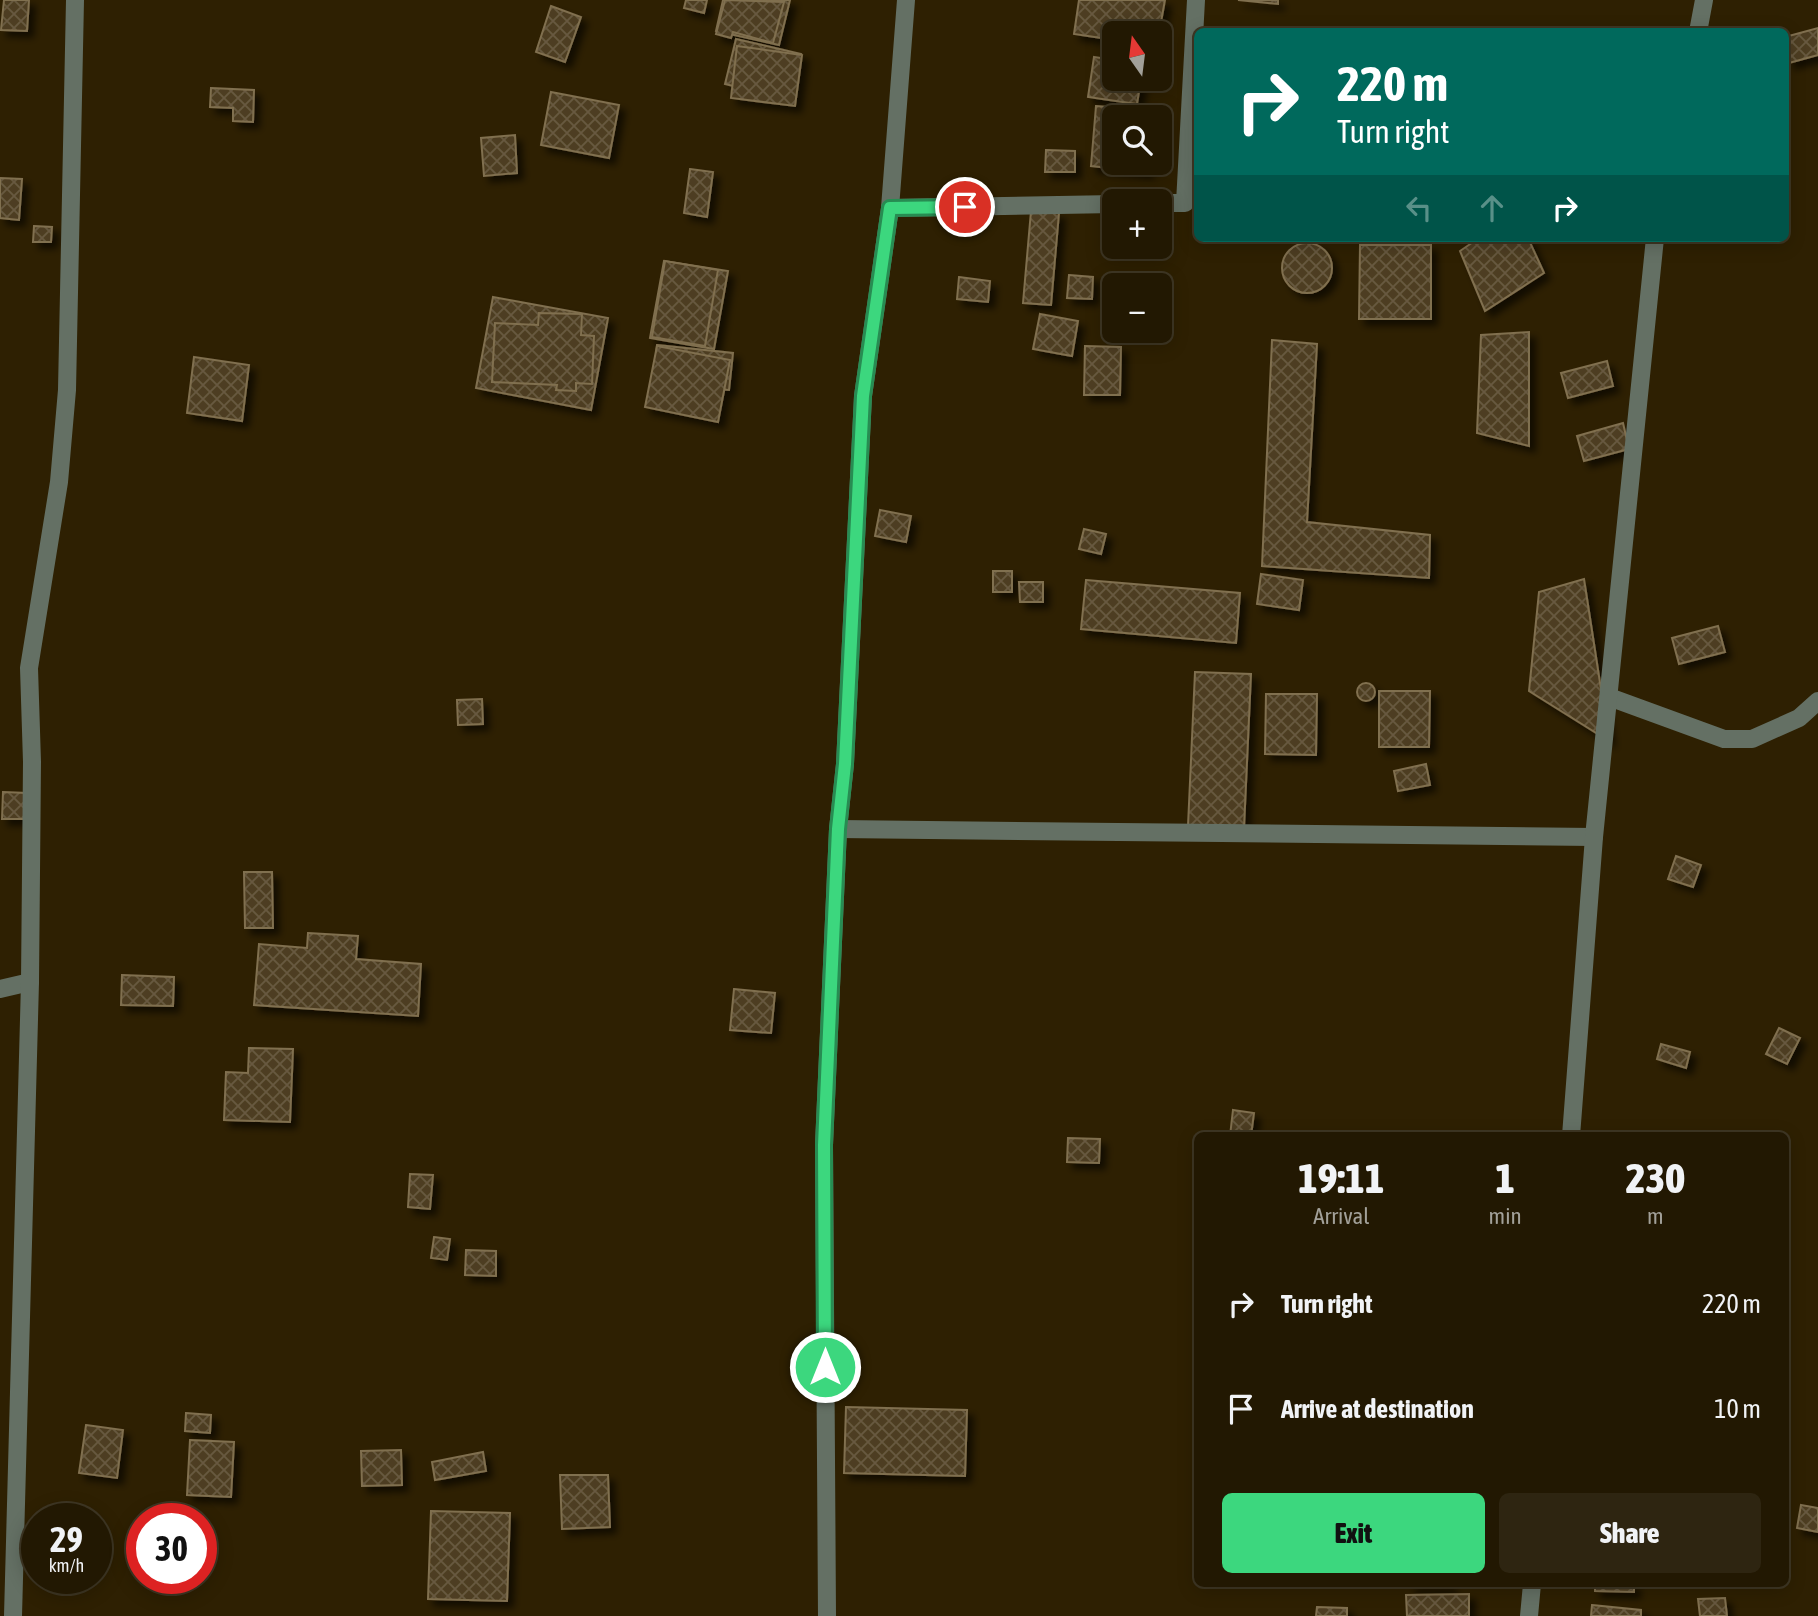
<!DOCTYPE html>
<html lang="en">
<head>
<meta charset="utf-8">
<style>
	:root { --surface:#221802; --page:#2e2511; --text:#f1f3f6; --muted:#a2a099; --line:#3f3724; --accent:#3cd77e }
	body { margin:0; font-family:"Asap Condensed",sans-serif; background:var(--page); color:var(--text); height:100vh; display:flex; flex-direction:column; font-size:26px; white-space:nowrap }
	* { box-sizing:border-box; margin:0 }
	p { font-size:23px; color:var(--muted) }
	.icon { flex:none; width:38px; height:38px; fill:none; stroke:currentColor; stroke-width:2; stroke-linecap:round; stroke-linejoin:round }
	.map { position:relative; flex:1; overflow:hidden }
	.sheet { position:absolute; left:1194px; top:1132px; width:595px; height:455px; display:flex; flex-direction:column; background:var(--surface); border-radius:10px; box-shadow:0 4px 18px #0003,0 0 0 2px var(--line) }
	.sheet>* { flex:none }
	.top-card { position:absolute; left:1194px; top:28px; width:595px; height:214px; border-radius:10px; box-shadow:0 4px 18px #0003,0 0 0 2px var(--line); background:#00695c; color:#fff; overflow:hidden }
	.needle { width:46px; rotate:346deg }
	.fabs { position:absolute; left:1102px; top:21px; display:grid; gap:14px }
	.fabs a { display:grid; place-items:center; width:70px; height:70px; border-radius:10px; background:var(--surface); box-shadow:0 4px 18px #0003,0 0 0 2px var(--line); font-size:35px }
	.speed { position:absolute; left:21px; top:1503px; display:flex; gap:14px; font-size:35px; font-weight:700; text-align:center }
	.speed>* { display:grid; place-content:center; width:91px; height:91px; border-radius:50%; background:var(--surface); box-shadow:0 4px 18px #0003,0 0 0 2px var(--line); line-height:1 }
	.speed small { font-size:18px; font-weight:400 }
	.speed .limit { border:10px solid #d22; background:#fff; color:#111 }
	.pin { position:absolute; display:grid; place-items:center; width:60px; height:60px; color:#fff; margin:-30px; border:4px solid #fff; border-radius:50%; box-shadow:0 2px 7px #0007 }
	.me { position:absolute; width:77px; margin:-38px; rotate:0deg; stroke-linejoin:round; filter:drop-shadow(0 0 5px #0008) }
	.turn { display:flex; align-items:center; gap:24px; height:147px; padding:0 28px; font-size:32px }
	.turn .icon { width:91px; height:91px; stroke-width:2.5 }
	.turn b { display:block; font-size:49px; line-height:60px }
	.lanes { display:flex; align-items:center; height:66px; padding:0 28px; background:#0003; justify-content:center; gap:35px; direction:ltr }
	.lanes .off { opacity:.35 }
	.eta { display:flex; justify-content:space-evenly; align-items:center; height:119px; text-align:center }
	.eta b { font-size:42px; font-weight:800; line-height:49px }
	.button { display:flex; gap:14px; margin-top:auto; padding:14px 28px }
	.button a { flex:1; height:80px; border-radius:10px; background:var(--accent); color:#111; font-size:28px; font-weight:800; line-height:80px; text-align:center }
	.button a+a { background:var(--page); color:var(--text) }
	ul { padding:0; list-style:none }
	li { display:flex; align-items:center; gap:21px; height:105px; padding:0 28px }
	li div { flex:1 }
	li b { display:block; font-size:26px }
	li em { font-style:normal }
	.map>svg:first-child { display:block }
	.building { fill:url(#building-cross-hatch); stroke:#806f4f; stroke-width:2; filter:url(#shadow) }
	.lines { fill:none; stroke-linecap:round; stroke-linejoin:round }
	.minor { stroke:#647064; stroke-width:18 }
	.route-casing { stroke:#278c52; stroke-width:18 }
	.route { stroke:#3cd77e; stroke-width:12 }
</style>
</head>
<body>
<div class="map">
<svg width="1818" height="1616" viewBox="0 0 1818 1616">
	<defs>
		<pattern id="building-cross-hatch" width="8" height="8" patternUnits="userSpaceOnUse" patternTransform="scale(1.75)"><rect width="8" height="8" fill="#4e3e21"/><path d="M0 0l8 8M0 8l8-8" fill="none" stroke="#67593f"/></pattern>
		<filter id="shadow"><feDropShadow dx="6" dy="6" stdDeviation="3.5" flood-color="#0009"/></filter>
	</defs>
	<rect width="100%" height="100%" fill="#2e2002"/>
	<!-- building -->
	<g class="building">
		<path d="M4 0H29L27 31 1 30Z"/>
		<path d="M686 0H707L704 13 684 8Z"/>
		<path d="M723 0H790L779 45 716 31Z"/>
		<path d="M725 0 784 2 773 43 733 32 731 38 716 34Z"/>
		<path d="M1079 0H1165L1159 33 1131 31V33H1115V40L1074 34Z"/>
		<path d="M1238 0H1278V4Z"/>
		<path d="M551 6 581 17 565 62 536 52Z"/>
		<path d="M1818 28V55L1789 63 1785 37Z"/>
		<path d="M736 39 801 54 791 100 725 84Z"/>
		<path d="M737 46 802 55 795 106 731 98Z"/>
		<path d="M1094 57 1115 60V79H1141L1137 104 1088 97Z"/>
		<path d="M211 88 254 90 253 122 233 121V108L210 107Z"/>
		<path d="M551 92 619 105 609 158 541 145Z"/>
		<path d="M1096 106 1153 111 1152 117H1115V163H1148L1147 172 1091 166Z"/>
		<path d="M515 135 517 173 484 176 481 138Z"/>
		<path d="M1046 150 1075 151V172H1045Z"/>
		<path d="M690 169 713 172 707 217 684 213Z"/>
		<path d="M0 178 22 179 19 220 0 218Z"/>
		<path d="M1031 211 1059 213 1051 305 1023 303Z"/>
		<path d="M34 226 52 227 51 242H33Z"/>
		<path d="M1479 238H1528L1544 273 1485 311 1460 251Z"/>
		<circle cx="1307" cy="268" r="25"/>
		<path d="M1360 245H1431V319H1359Z"/>
		<path d="M664 261 728 271 714 349 650 338Z"/>
		<path d="M665 261 718 270 705 346 652 337Z"/>
		<path d="M1069 275 1093 277 1092 299 1067 298Z"/>
		<path d="M959 277 990 281 988 302 957 299Z"/>
		<path d="M493 297 608 318 591 410 476 388Z"/>
		<path d="M539 313 582 314 581 335 594 336 592 384 576 383V391L556 390 557 385 492 382 495 323 538 325Z"/>
		<path d="M1040 314 1078 321 1072 356 1033 349Z"/>
		<path d="M1529 332V446L1477 433 1481 335Z"/>
		<path d="M1272 340 1317 344 1307 522 1430 535 1429 578 1262 566Z"/>
		<path d="M657 345 733 353 729 390 703 388 700 415 668 411 670 384 653 382Z"/>
		<path d="M657 346 730 360 718 422 645 407Z"/>
		<path d="M1085 346 1121 347 1120 395H1084Z"/>
		<path d="M194 357 249 365 242 421 187 413Z"/>
		<path d="M1607 361 1613 386 1568 398 1561 373Z"/>
		<path d="M1623 423 1629 449 1584 461 1577 436Z"/>
		<path d="M880 510 911 516 906 542 875 536Z"/>
		<path d="M1084 529 1106 534 1101 554 1079 549Z"/>
		<rect x="993" y="571" width="19" height="21"/>
		<path d="M1261 574 1303 580 1299 610 1257 604Z"/>
		<path d="M1584 579 1609 741 1529 691 1539 592Z"/>
		<path d="M1086 580 1240 593 1236 643 1081 629Z"/>
		<path d="M1019 582H1043V602H1020Z"/>
		<path d="M1718 626 1725 652 1679 664 1672 638Z"/>
		<path d="M1195 672 1251 674 1244 828 1188 826Z"/>
		<circle cx="1366" cy="692" r="9"/>
		<path d="M1379 691H1430L1429 747H1379Z"/>
		<path d="M1266 694H1317L1316 755 1265 754Z"/>
		<path d="M482 699 483 724 458 725 457 700Z"/>
		<path d="M1426 764 1430 785 1398 791 1394 771Z"/>
		<path d="M3 792 27 793 25 819H2Z"/>
		<path d="M1676 856 1701 865 1693 887 1668 879Z"/>
		<path d="M244 872H272L273 928H245Z"/>
		<path d="M308 933 358 936 356 959 421 964 418 1016 254 1005 259 944 307 948Z"/>
		<path d="M122 975 174 977 173 1006 121 1005Z"/>
		<path d="M734 989 775 993 771 1033 730 1030Z"/>
		<path d="M1779 1028 1800 1038 1787 1064 1766 1054Z"/>
		<path d="M1661 1044 1690 1052 1686 1068 1657 1059Z"/>
		<path d="M249 1048 293 1049 290 1122 224 1120 226 1072 248 1073Z"/>
		<path d="M1233 1110 1254 1113 1251 1136H1230Z"/>
		<path d="M1068 1138 1100 1139 1099 1163 1067 1162Z"/>
		<path d="M410 1174 433 1175 430 1209 408 1207Z"/>
		<path d="M434 1237 450 1239 447 1260 431 1258Z"/>
		<path d="M466 1250 496 1251V1276L465 1275Z"/>
		<path d="M846 1407 967 1410 965 1476 844 1473Z"/>
		<path d="M186 1413 211 1415 210 1433 185 1431Z"/>
		<path d="M86 1425 123 1430 117 1478 79 1473Z"/>
		<path d="M190 1440 234 1442 231 1497 187 1495Z"/>
		<path d="M401 1450 402 1485 362 1486 361 1451Z"/>
		<path d="M483 1452 486 1471 435 1480 432 1462Z"/>
		<path d="M560 1475H608L610 1527 562 1529Z"/>
		<path d="M1801 1505 1818 1508V1532L1797 1528Z"/>
		<path d="M431 1511 510 1513 507 1601 428 1599Z"/>
		<rect x="1410" y="1584" width="40" height="4"/>
		<path d="M1595 1584H1634V1592L1595 1591Z"/>
		<path d="M1469 1594V1616H1407L1406 1595Z"/>
		<path d="M1725 1598 1727 1616H1700L1698 1599Z"/>
		<path d="M1592 1605 1641 1610V1616H1591Z"/>
		<path d="M1317 1607 1347 1608V1616H1316Z"/>
	</g>
	<g class="lines">
		<!-- minor -->
		<g class="minor">
			<path d="M1698 32 1704 0"/>
			<path d="M1160 203H1185L1196 0"/>
			<path d="M890 208 1115 204"/>
			<path d="M1609 697 1724 739H1752L1799 718 1818 701"/>
			<path d="M838 829 1594 837"/>
			<path d="M0 989 30 982"/>
			<path d="M1571 1136 1594 837 1655 238"/>
			<path d="M13 1616 30 982 32 762 29 668 59 482 67 390 75 0"/>
			<path d="M827 1616 824 1145 838 829 845 764 863 396 890 208 906 0"/>
			<path d="M1529 1616 1532 1584"/>
		</g>
	</g>
	<g class="lines">
		<!-- route casing -->
		<g class="route-casing">
			<path id="route" d="M825 1367 824 1145 838 829 845 764 863 396 890 208 965 207"/>
		</g>
		<!-- route -->
		<use href="#route" class="route"/>
	</g>
</svg>
<div class="fabs">
<a><svg class="needle" viewBox="-14 -14 28 28"><path d="M0-13l5 13h-10z" fill="#e53935"/><path d="M0 13l5-13h-10z" fill="#a2a099"/></svg></a>
<a><svg class="icon" aria-label="search" viewBox="0 0 24 24"><circle cx="10" cy="10" r="6"/><path d="M15 15l6 6"/></svg></a>
<a>+</a>
<a>−</a>
</div>
<div class="speed"><div>29<small>km/h</small></div><div class="limit">30</div></div>
<div class="pin" style="left:965px;top:207px;background:#d93025"><svg class="icon" aria-label="arrive" viewBox="0 0 24 24"><path d="M6 21V4h12l-3 4 3 4H6"/></svg></div>
<svg class="me" style="left:825px;top:1367px" viewBox="-20 -20 40 40"><circle r="17" fill="#3cd77e" stroke="#fff" stroke-width="3"/><path d="M0-11L8 9 0 5-8 9z" fill="#fff"/></svg>
<div class="top-card">
<div class="turn"><svg class="icon" aria-label="right" viewBox="0 0 24 24"><path d="M7 20v-9h11M14 6l5 5-5 5"/></svg><div><b>220 m</b>Turn right</div></div>
<div class="lanes"><svg class="icon off" aria-label="left" viewBox="0 0 24 24"><path d="M17 20v-9H6M10 6l-5 5 5 5"/></svg><svg class="icon off" aria-label="ahead" viewBox="0 0 24 24"><path d="M12 20V5M6 11l6-6 6 6"/></svg><svg class="icon" aria-label="right" viewBox="0 0 24 24"><path d="M7 20v-9h11M14 6l5 5-5 5"/></svg></div>
</div>
<section class="sheet">
<div class="eta">
<div><b>19:11</b><p>Arrival</p></div>
<div><b>1</b><p>min</p></div>
<div><b>230</b><p>m</p></div>
</div>
<ul>
<li><svg class="icon" aria-label="right" viewBox="0 0 24 24"><path d="M7 20v-9h11M14 6l5 5-5 5"/></svg><div><b>Turn right</b></div><em>220 m</em></li>
<li><svg class="icon" aria-label="arrive" viewBox="0 0 24 24"><path d="M6 21V4h12l-3 4 3 4H6"/></svg><div><b>Arrive at destination</b></div><em>10 m</em></li>
</ul>
<div class="button"><a>Exit</a><a>Share</a></div>
</section>
</div>
</body>
</html>
